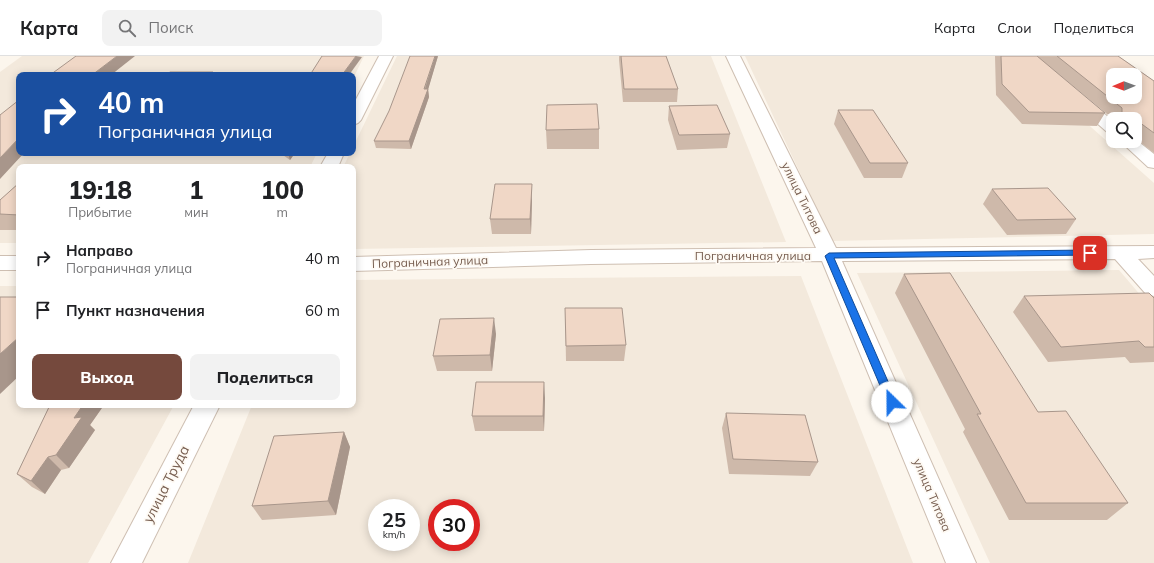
<!DOCTYPE html>
<html lang="ru">
<head>
<meta charset="utf-8">
<style>
	:root { --surface:#fff; --page:#f2f2f2; --text:#202124; --muted:#757577; --line:#e0e0e0; --accent:#75493d }
	body { margin:0; font-family:Mulish,sans-serif; background:var(--page); color:var(--text); height:100vh; display:flex; flex-direction:column; font-size:15px; white-space:nowrap }
	* { box-sizing:border-box; margin:0 }
	p { font-size:13px; color:var(--muted) }
	.icon { flex:none; width:22px; height:22px; fill:none; stroke:currentColor; stroke-width:2; stroke-linecap:round; stroke-linejoin:round }
	.map { position:relative; flex:1; overflow:hidden }
	.sheet { position:absolute; left:16px; top:108px; width:340px; height:244px; display:flex; flex-direction:column; background:var(--surface); border-radius:8px; box-shadow:0 2px 10px #0003 }
	.sheet>* { flex:none }
	.banner { position:absolute; left:16px; top:16px; width:340px; height:84px; border-radius:8px; box-shadow:0 2px 10px #0003; background:#1a4fa0; color:#fff; overflow:hidden }
	.needle { width:26px; rotate:269deg }
	.controls { position:absolute; left:1106px; top:12px; display:grid; gap:8px }
	.controls a { display:grid; place-items:center; width:36px; height:36px; border-radius:8px; background:var(--surface); box-shadow:0 2px 10px #0003; font-size:20px }
	.speed { position:absolute; left:368px; top:443px; display:flex; gap:8px; font-size:20px; font-weight:700; text-align:center }
	.speed>* { display:grid; place-content:center; width:52px; height:52px; border-radius:50%; background:var(--surface); box-shadow:0 2px 10px #0003; line-height:1 }
	.speed small { font-size:10px; font-weight:400 }
	.speed .limit { border:6px solid #d22; background:#fff; color:#111 }
	.pin { position:absolute; display:grid; place-items:center; width:34px; height:34px; color:#fff; margin:-17px; border-radius:8px; box-shadow:0 2px 6px #0006 }
	.me { position:absolute; width:44px; margin:-22px; rotate:337deg; stroke-linejoin:round; filter:drop-shadow(0 0 3px #0008) }
	.turn { display:flex; align-items:center; gap:14px; height:84px; padding:0 16px; font-size:18px }
	.turn .icon { width:52px; height:52px; stroke-width:2.5 }
	.turn b { display:block; font-size:28px; line-height:34px }
	.eta { display:flex; justify-content:space-evenly; align-items:center; height:68px; text-align:center }
	.eta b { font-size:24px; font-weight:800; line-height:28px }
	.cta { display:flex; gap:8px; margin-top:auto; padding:8px 16px }
	.cta a { flex:1; height:46px; border-radius:8px; background:var(--accent); color:#fff; font-size:16px; font-weight:800; line-height:46px; text-align:center }
	.cta a+a { background:var(--page); color:var(--text) }
	ul { padding:0; list-style:none }
	li { display:flex; align-items:center; gap:12px; height:52px; padding:0 16px }
	li div { flex:1 }
	li b { display:block; font-size:15px }
	li em { font-style:normal }
	header { display:flex; align-items:center; gap:24px; box-sizing:border-box; height:56px; padding:0 20px; background:var(--surface); border-bottom:1px solid var(--line) }
	header strong { font-size:19px }
	nav { display:flex; gap:22px; margin-inline-start:auto; font-size:14px }
	.search { width:280px; height:36px; background:var(--page); display:flex; align-items:center; gap:10px; box-sizing:border-box; padding:0 14px; border-radius:8px; color:var(--muted); font-size:15px }
	.map>svg:first-child { display:block }
	.residential { fill:#f3e9dc; fill-rule:evenodd }
	.lines { fill:none; stroke-linecap:round; stroke-linejoin:round }
	.street-casing { stroke:#cebfb2; stroke-width:2 }
	.street { fill:#fff; fill-rule:evenodd }
	.wall { fill:#ceb9aa }
	.shaded-wall { fill:#a8968b }
	.building { fill:#f0d7c6; stroke:#a8968b; fill-rule:evenodd }
	.route { fill:#1a73e8; stroke:#114b97 }
	.labels { text-anchor:middle; stroke-width:3.5; stroke-linejoin:round; paint-order:stroke }
	.street-label { font-size:12px; fill:#775e50; stroke:#fefaf4 }
	.near-street-label { font-size:14px; fill:#775e50; stroke:#fefaf4 }
</style>
</head>
<body>
<header>
<strong>Карта</strong>
<div class="search"><svg class="icon" aria-label="search" viewBox="0 0 24 24"><circle cx="10" cy="10" r="6"/><path d="M15 15l6 6"/></svg>Поиск</div>
<nav><a>Карта</a><a>Слои</a><a>Поделиться</a></nav>
</header>
<div class="map">
<svg width="1154" height="507" viewBox="0 0 1154 507">
	<rect width="100%" height="100%" fill="#fcf6ed"/>
	<!-- residential -->
	<g class="residential">
		<path d="M22 0H364L353 23V19H19V97H317L310 111H19V187H0V16Z"/>
		<path d="M397 0H711L786 186 353 193V111H343L350 97H353V91Z"/>
		<path d="M745 0H1011L1154 127V178L832 185Z"/>
		<path d="M1119 214 1154 255V507H990L857 217Z"/>
		<path d="M801 220 913 507H188L252 349H353V224ZM377 452H411V486H377ZM437 452H471V486H437Z"/>
		<path d="M0 230H19V349H174L88 507H0Z"/>
	</g>
	<g class="lines">
		<!-- street casing -->
		<g class="street-casing">
			<g id="street">
				<path d="M379 0H393L361 64 358 67 353 69V49Z"/>
				<path d="M726 0H740L836 192 1154 190V202L1138 203 1154 220V240L1146 238 1115 203 842 205 976 507H946L822 205 591 208 353 215V201L591 194 816 192Z"/>
				<path d="M1079 40 1084 41 1113 65V78L1107 76 1074 47 1072 44 1074 41Z"/>
				<path d="M1135 83 1154 98V112L1148 111 1120 85H1135Z"/>
				<path d="M328 97H344L338 111H320Z"/>
				<rect x="0" y="200" width="19" height="14"/>
				<path d="M194 349H220L142 507H111Z"/>
			</g>
		</g>
		<!-- street -->
		<use href="#street" class="street"/>
	</g>
	<!-- wall -->
	<g class="wall">
		<path d="M438 0 428 33 429 41 411 93 376 92 374 85Z"/>
		<path d="M619 0H666L678 33 677 46H623L619 4Z"/>
		<path d="M995 0H1118L1154 25V97L1135 82V63H1113L1050 11 1105 57 1097 70 1022 68 996 39Z"/>
		<path d="M669 50 730 78 727 92 677 94 668 64Z"/>
		<path d="M838 54 908 107 902 122H864L834 68Z"/>
		<path d="M599 73V93H547L546 74Z"/>
		<path d="M280 97H295L290 104Z"/>
		<path d="M19 127V174H0V144Z"/>
		<path d="M992 133 1076 163 1066 178 1007 179 983 148Z"/>
		<path d="M532 143 531 178H492L490 163Z"/>
		<path d="M904 218 1038 356 1128 447 1107 464H1009L963 376 965 373 895 237Z"/>
		<path d="M1024 240 1154 242V306L1130 307 1125 301 1048 306 1013 256Z"/>
		<path d="M565 252 626 289 624 305H566Z"/>
		<path d="M496 278 492 315H437L433 300Z"/>
		<path d="M545 342 544 375H475L472 360Z"/>
		<path d="M50 349H104L90 369 95 374 69 412 61 414 45 438 32 431 17 418Z"/>
		<path d="M726 357 818 406 810 420 729 418 722 372Z"/>
		<path d="M344 376 350 391 336 459 262 464 252 450Z"/>
	</g>
	<!-- shaded-wall -->
	<g class="shaded-wall">
		<path d="M117 0H135L111 19H92Z"/>
		<path d="M356 0 362 1 349 19H342Z"/>
		<path d="M435 0H438L428 34V33L429 41 411 93 409 85Z"/>
		<path d="M213 16 214 19H210Z"/>
		<path d="M19 82V97H24L0 123V102Z"/>
		<path d="M288 97H295L290 104Z"/>
		<path d="M532 128V143L531 178 530 163Z"/>
		<path d="M494 262 496 278 492 315 490 299Z"/>
		<path d="M19 281V320L0 338V298Z"/>
		<path d="M544 326 545 342 544 375 543 360Z"/>
		<path d="M83 349H104L90 369 95 374 69 412 56 399 74 362Z"/>
		<path d="M344 376 350 391 336 459 328 445Z"/>
		<path d="M48 401 61 414 45 438 31 425Z"/>
	</g>
	<!-- building -->
	<g class="building">
		<path d="M76 0H117L92 19H50Z"/>
		<path d="M322 0H356L342 19H310Z"/>
		<path d="M410 0H435L424 33H428L409 85H374L389 55Z"/>
		<path d="M621 0H666L678 33H624Z"/>
		<path d="M1001 0H1037L1105 57 1029 56 1002 28Z"/>
		<path d="M1057 0H1118L1154 25V77L1128 58H1122V52ZM1113 19H1135V41H1113Z"/>
		<path d="M170 16H213L210 19H166Z"/>
		<path d="M19 44V82L0 102V59Z"/>
		<path d="M597 48 599 73 546 74 547 49Z"/>
		<path d="M717 49 730 78 679 79 669 50Z"/>
		<path d="M838 54H873L908 107H870Z"/>
		<path d="M19 127V159L0 158V144Z"/>
		<path d="M495 128H532L530 163H490Z"/>
		<path d="M1048 132 1076 163 1017 164 992 133Z"/>
		<path d="M950 217 1038 356 1066 355 1128 447H1026L977 358H981L904 218Z"/>
		<path d="M1149 237 1154 242V291H1145L1139 285 1061 291 1024 240Z"/>
		<path d="M0 241H19V281L0 298Z"/>
		<path d="M565 252H622L626 289 566 290Z"/>
		<path d="M494 262 490 299 433 300 440 263Z"/>
		<path d="M476 326H544L543 360H472Z"/>
		<path d="M50 349H83L74 362 82 361 56 399 48 401 31 425 17 418Z"/>
		<path d="M726 357 805 359 818 406 733 403Z"/>
		<path d="M344 376 328 445 252 450 274 380Z"/>
	</g>
	<!-- route -->
	<path class="route" d="M1090 194 1093 195 1095 197 1093 199 834 202 897 346 895 349 892 350 888 349 887 346 825 200 829 197Z"/>
	<g class="labels">
		<!-- street labels -->
		<g class="street-label">
			<text transform="translate(802 142) rotate(64)" y="4">улица Титова</text>
			<text x="753" y="204">Пограничная улица</text>
			<text transform="translate(430 206) rotate(-2)" y="4">Пограничная улица</text>
			<text transform="translate(932 439) rotate(67)" y="4">улица Титова</text>
		</g>
		<!-- near-street labels -->
		<g class="near-street-label">
			<text transform="translate(166 428) rotate(-63)" y="5">улица Труда</text>
		</g>
	</g>
</svg>
<div class="controls">
<a><svg class="needle" viewBox="-14 -14 28 28"><path d="M0-13l5 13h-10z" fill="#e53935"/><path d="M0 13l5-13h-10z" fill="#757577"/></svg></a>
<a><svg class="icon" aria-label="search" viewBox="0 0 24 24"><circle cx="10" cy="10" r="6"/><path d="M15 15l6 6"/></svg></a>
</div>
<div class="speed"><div>25<small>km/h</small></div><div class="limit">30</div></div>
<div class="pin" style="left:1090px;top:197px;background:#d93025"><svg class="icon" aria-label="arrive" viewBox="0 0 24 24"><path d="M6 21V4h12l-3 4 3 4H6"/></svg></div>
<svg class="me" style="left:892px;top:346px" viewBox="-20 -20 40 40"><circle r="19" fill="#fff"/><path d="M0-13L10 11 0 6-10 11z" fill="#1a73e8"/></svg>
<div class="banner">
<div class="turn"><svg class="icon" aria-label="right" viewBox="0 0 24 24"><path d="M7 20v-9h11M14 6l5 5-5 5"/></svg><div><b>40 m</b>Пограничная улица</div></div>
</div>
<section class="sheet">
<div class="eta">
<div><b>19:18</b><p>Прибытие</p></div>
<div><b>1</b><p>мин</p></div>
<div><b>100</b><p>m</p></div>
</div>
<ul>
<li><svg class="icon" aria-label="right" viewBox="0 0 24 24"><path d="M7 20v-9h11M14 6l5 5-5 5"/></svg><div><b>Направо</b><p>Пограничная улица</p></div><em>40 m</em></li>
<li><svg class="icon" aria-label="arrive" viewBox="0 0 24 24"><path d="M6 21V4h12l-3 4 3 4H6"/></svg><div><b>Пункт назначения</b></div><em>60 m</em></li>
</ul>
<div class="cta"><a>Выход</a><a>Поделиться</a></div>
</section>
</div>
</body>
</html>
